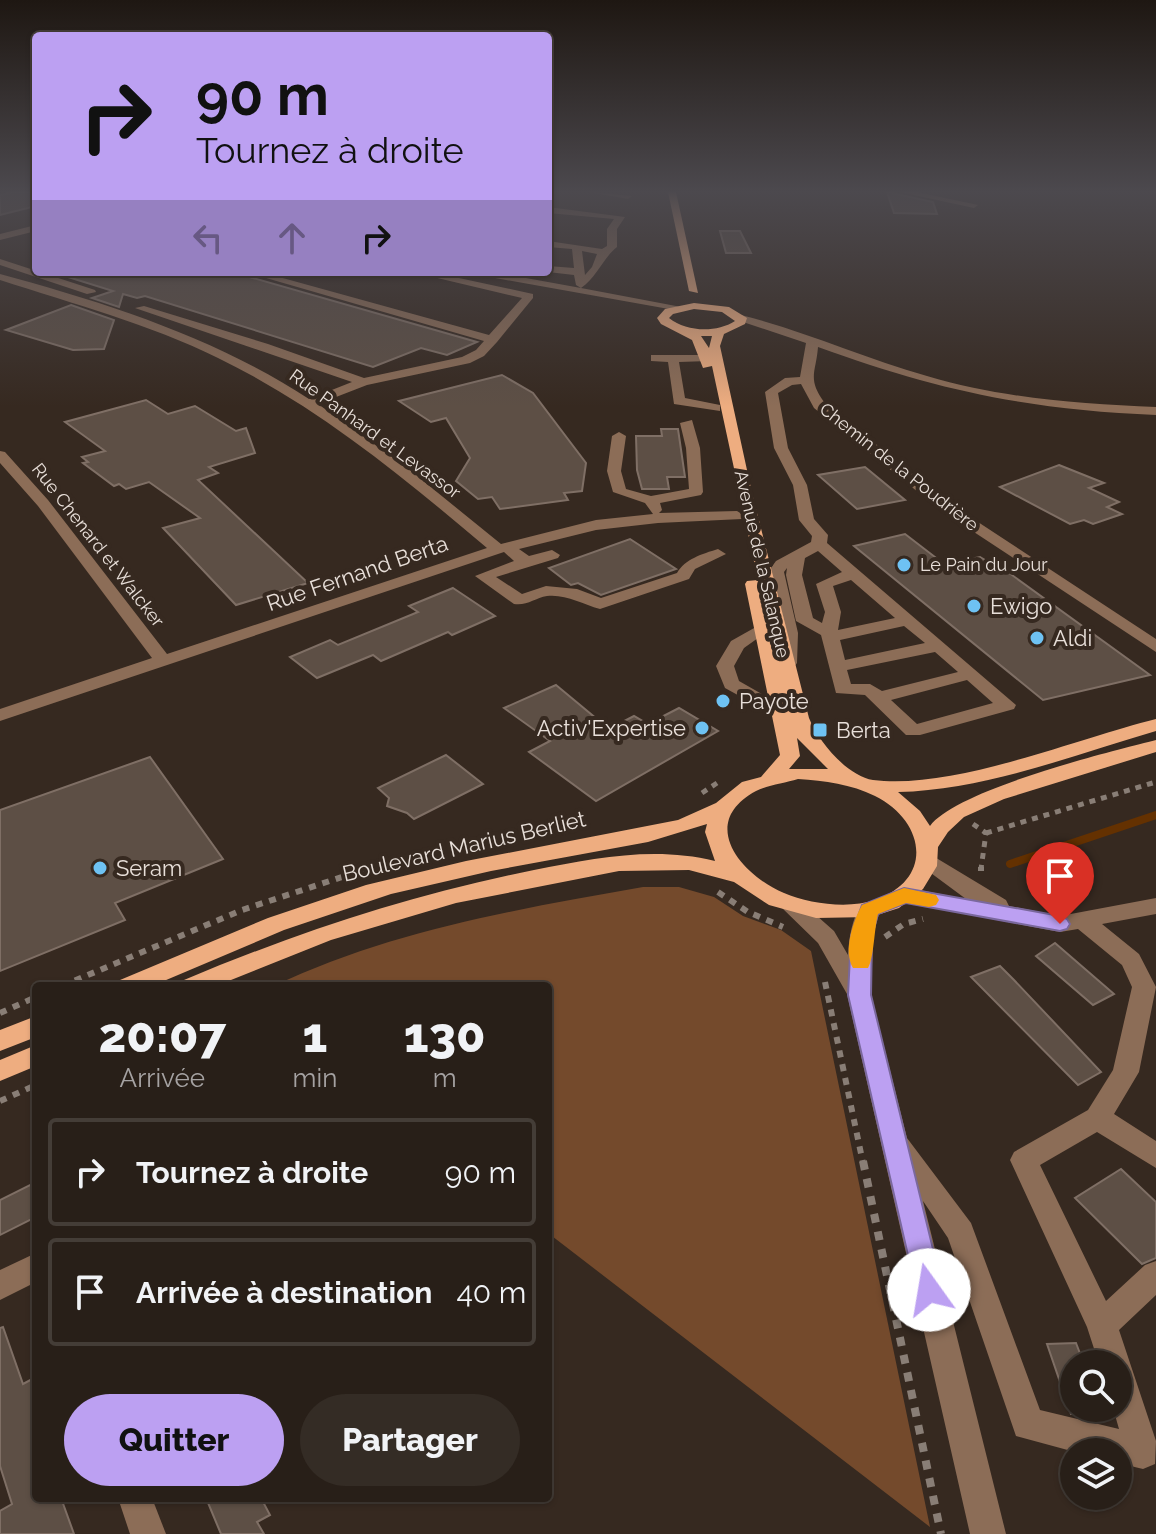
<!DOCTYPE html>
<html lang="fr">
<head>
<meta charset="utf-8">
<style>
	:root { --surface:#281f18; --page:#342c25; --text:#f1f3f6; --muted:#a5a2a2; --line:#443d37; --accent:#bca0f2 }
	body { margin:0; font-family:Raleway,sans-serif; background:var(--page); color:var(--text); height:100vh; display:flex; flex-direction:column; font-size:30px; white-space:nowrap }
	* { box-sizing:border-box; margin:0 }
	p { font-size:26px; color:var(--muted) }
	.icon { flex:none; width:44px; height:44px; fill:none; stroke:currentColor; stroke-width:2; stroke-linecap:round; stroke-linejoin:round }
	.map { position:relative; flex:1; overflow:hidden }
	.details { position:absolute; left:32px; top:982px; width:520px; height:520px; display:flex; flex-direction:column; background:var(--surface); border-radius:8px; box-shadow:0 2px 6px #0004,0 0 0 2px var(--line) }
	.details>* { flex:none }
	.banner { position:absolute; left:32px; top:32px; width:520px; height:244px; border-radius:8px; box-shadow:0 2px 6px #0004,0 0 0 2px var(--line); background:#bca0f2; color:#111; overflow:hidden }
	.tools { position:absolute; left:1060px; top:1350px; display:grid; gap:16px }
	.tools a { display:grid; place-items:center; width:72px; height:72px; border-radius:50%; background:var(--surface); box-shadow:0 2px 6px #0004,0 0 0 2px var(--line); font-size:40px }
	.pin { position:absolute; display:grid; place-items:center; width:68px; height:68px; color:#fff; margin:-82px -34px; border-radius:50% 50% 50% 0; rotate:-45deg; box-shadow:0 0 8px #0007 }
	.pin .icon { rotate:45deg }
	.me { position:absolute; width:88px; margin:-44px; rotate:347deg; stroke-linejoin:round; filter:drop-shadow(0 0 6px #0008) }
	.turn { display:flex; align-items:center; gap:28px; height:168px; padding:0 32px; font-size:36px }
	.turn .icon { width:104px; height:104px; stroke-width:2.5 }
	.turn b { display:block; font-size:56px; line-height:68px }
	.lanes { display:flex; align-items:center; height:76px; padding:0 32px; background:#0003; justify-content:center; gap:40px; direction:ltr }
	.lanes .off { opacity:.35 }
	.eta { display:flex; justify-content:space-evenly; align-items:center; height:136px; text-align:center }
	.eta b { font-size:48px; font-weight:800; line-height:56px }
	.primary-button { display:flex; gap:16px; margin-top:auto; padding:16px 32px }
	.primary-button a { flex:1; height:92px; border-radius:48px; background:var(--accent); color:#111; font-size:32px; font-weight:800; line-height:92px; text-align:center }
	.primary-button a+a { background:var(--page); color:var(--text) }
	ul { padding:0; list-style:none }
	li { display:flex; align-items:center; gap:24px; height:108px; margin:0 16px 12px; padding:0 16px; border:4px solid var(--line); border-radius:8px }
	li div { flex:1 }
	li b { display:block; font-size:30px }
	li em { font-style:normal }
	.map>svg:first-child { display:block }
	.green { fill:#744a2c }
	.lines { fill:none; stroke-linecap:round; stroke-linejoin:round }
	.stream { stroke:#643101; stroke-width:8 }
	.building { fill:#5d4f45; stroke:#7f6f65; stroke-width:2 }
	.path-far2 { stroke:#897e76; stroke-width:5; stroke-dasharray:6 6; stroke-linecap:butt }
	.path-far1 { stroke:#897e76; stroke-width:6; stroke-dasharray:7 7; stroke-linecap:butt }
	.path { stroke:#897e76; stroke-width:8; stroke-dasharray:9 9; stroke-linecap:butt }
	.minor { fill:#8c6d57; fill-rule:evenodd }
	.major { fill:#eead80; fill-rule:evenodd }
	.route { fill:#bca0f2; stroke:#7a689d; stroke-width:2 }
	.slow { fill:#f59e0b }
	.poi-dot { fill:#6ec2f3; stroke:#362920; stroke-width:3 }
	.labels { text-anchor:middle; stroke-width:8; stroke-linejoin:round; paint-order:stroke }
	.far-street-label { font-size:18px; fill:#e8dfd9; stroke:#362920 }
	.far-poi-label { font-size:18px; fill:#e8dfd9; stroke:#362920; text-anchor:start }
	.street-label { font-size:22px; fill:#e8dfd9; stroke:#362920 }
	.poi-label { font-size:22px; fill:#e8dfd9; stroke:#362920; text-anchor:start }
</style>
</head>
<body>
<div class="map">
<svg width="1156" height="1534" viewBox="0 0 1156 1534">
	<rect width="100%" height="100%" fill="#362920"/>
	<!-- green -->
	<path class="green" d="M643 887H679L714 897 743 916 781 930 811 951 930 1527 548 1233V986H274C389 931 518 909 643 887Z"/>
	<g class="lines">
		<!-- stream -->
		<path class="stream" d="M1010 864 1156 815"/>
	</g>
	<!-- building -->
	<g class="building">
		<path d="M15 192H36V206L0 215V195Z"/>
		<path d="M887 192 933 202 937 214 894 213Z"/>
		<path d="M720 231H740L751 253H726Z"/>
		<path d="M68 272H232L477 342 447 355 421 348 373 367 145 296 137 298 123 294 119 307 92 298 113 291 68 277Z"/>
		<path d="M71 305 114 320 104 349 73 350 6 330Z"/>
		<path d="M502 375 533 393 586 463 582 491 564 493 568 500 500 509 492 497 478 499 456 481 470 458 446 418 431 422 399 401Z"/>
		<path d="M146 400 168 414 195 406 236 431 246 428 255 453 209 467 218 473 198 480 308 583 236 605 163 528 200 518 149 482 126 489 119 484 114 486 83 463 88 462 82 457 105 451 65 422Z"/>
		<path d="M661 429H678L685 477H667L669 489H642L637 470 636 436H662Z"/>
		<path d="M1059 465 1104 483 1089 488 1119 502 1107 507 1122 514 1093 524 1084 520 1070 524 1000 487Z"/>
		<path d="M865 467 905 500 857 509 818 475Z"/>
		<path d="M905 534 944 564 980 557 990 563 994 562 1150 675 1043 700 854 546Z"/>
		<path d="M630 539 676 569 601 595 578 583 571 585 549 568Z"/>
		<path d="M453 588 495 616 452 635 448 632 381 661 373 655 317 678 290 657 330 640 338 645 418 612 409 606Z"/>
		<path d="M556 685 609 729 634 716 648 724 679 708 718 731 596 801 529 752 550 741 504 708Z"/>
		<path d="M446 755 483 784 414 819 407 813 387 806 389 798 378 788Z"/>
		<path d="M150 757 223 859 115 903 125 920 0 971V810Z"/>
		<path d="M1055 943 1114 994 1093 1005 1036 956Z"/>
		<path d="M1000 966 1014 980 1101 1072 1078 1085 971 977Z"/>
		<path d="M1121 1169 1156 1202V1258L1142 1264 1075 1198Z"/>
		<path d="M36 1182V1217L0 1235V1200Z"/>
		<path d="M3 1327 23 1384 36 1377V1498H61L74 1534H0V1511L12 1504 0 1466V1328Z"/>
		<path d="M1076 1343 1084 1364H1074V1414H1071L1047 1344Z"/>
		<path d="M206 1498H261L270 1515 257 1522 264 1534H221Z"/>
	</g>
	<g class="lines">
		<!-- path-far2 -->
		<g class="path-far2">
			<path d="M702 793 720 781"/>
			<path d="M973 824 986 833 981 869"/>
			<path d="M986 833 1156 782"/>
		</g>
		<!-- path-far1 -->
		<g class="path-far1">
			<path d="M981 871V867"/>
			<path d="M718 892 748 912 783 927"/>
			<path d="M885 937 904 924 923 919"/>
			<path d="M825 982 863 1163"/>
			<path d="M62 986 242 910 363 870"/>
			<path d="M0 1013 36 997"/>
			<path d="M0 1101 36 1085"/>
		</g>
		<!-- path -->
		<path class="path" d="M863 1161 941 1534"/>
		<!-- minor -->
		<g class="minor">
			<path d="M589 192 632 196 628 199Z"/>
			<path d="M900 192H917L978 205 974 208Z"/>
			<path d="M548 207 625 217 617 229V247C603 258 597 277 581 288L676 306 680 307V311L495 278 494 276 499 273 581 288 576 285 574 275 548 272V266L574 268 572 249 548 247V241L602 249 607 246V229L614 219 548 213ZM582 251 597 254 592 267 585 275Z"/>
			<path d="M36 225V231L0 240V234Z"/>
			<path d="M0 259 95 290 96 292 87 294 0 265Z"/>
			<path d="M245 272H261L489 335 522 298 412 272H431L533 294V298L497 342 484 356 470 363 367 385 318 404 406 467 501 544 596 520 653 514 645 503 613 492 607 471 612 436 619 432 626 436 621 471 626 489 651 496 689 489 686 448 680 423 692 420 700 448 703 492 701 495 660 503 662 510 659 513 737 511 745 516 742 519 658 523 596 530 519 549 529 556 552 550 560 555 558 558 496 577 522 594 546 586 577 589 601 598 677 573C685 559 702 554 718 549L726 554 695 569 689 579 600 609C582 604 566 594 547 596 535 598 527 606 514 604L475 576 514 561 504 552 0 721V709L152 658 38 506 0 463V451L5 452 48 500 167 654 487 548C403 477 317 406 218 358 149 324 74 304 0 280V274C107 303 216 338 309 399L352 382 135 308 144 306 268 344 364 378 462 357 476 350 484 341Z"/>
			<path d="M741 315C804 331 864 358 927 376 1001 398 1079 404 1156 407V415C1029 410 936 390 818 347 816 373 807 378 824 402L949 503 1156 639V652L939 509 814 408 801 384 792 385 778 393 788 448 807 485 814 519 828 535 827 543 1016 705 1014 709 920 735H906L865 695 836 693 821 635 796 621 786 575 787 568 784 572 798 633 797 663 794 667H782L779 663 780 633 768 572 776 561 811 542 812 536 799 520 793 485 774 448 765 392 785 378 800 377 806 343 737 320 735 318ZM818 551 842 572 816 584 825 612 822 623 813 618 802 575 805 558ZM851 580 895 618 838 630 841 612 833 586ZM904 626 925 643 845 660 840 640ZM935 652 958 672 882 691 870 684H851L847 670ZM967 680 993 703 917 724 891 700Z"/>
			<path d="M651 355H709V361L679 362 685 398 720 405V411L674 404 668 362 651 361Z"/>
			<path d="M763 623 772 628 744 648 734 666 739 681 790 710 792 714 783 720 725 688 716 666 731 641Z"/>
			<path d="M928 853 1006 900 1009 906 1060 916 1156 898V914L1102 924 1139 954 1156 987 1139 1072 1114 1114 1156 1141V1168L1097 1132 1040 1165 1106 1301 1145 1265 1156 1261V1295L1119 1330 1156 1441 1155 1464 1143 1469 1118 1463V1452H1075L1016 1436 948 1238 923 1201 1006 1534H970L847 994 818 943 780 906 783 900H799L834 931 848 955C849 937 852 920 861 904H877L880 910 873 936 871 995 907 1138 971 1223 1040 1410 1119 1429 1113 1408H1118V1364H1099L1087 1327 1010 1160 1014 1152 1088 1110 1113 1070 1132 987 1122 965 1078 929 1060 932 896 901 893 895 896 889 904 887 966 899 920 865 917 860 920 855Z"/>
			<path d="M36 1253V1282L0 1300V1270Z"/>
			<path d="M118 1498H152L166 1534H130Z"/>
		</g>
		<!-- major -->
		<g class="major">
			<path d="M668 192H676L698 293 689 291Z"/>
			<path d="M694 303 729 307 747 318 745 324 724 334 720 346 752 493 809 718C818 741 847 776 873 780 954 790 1075 739 1156 719V731C1073 755 986 790 898 792L920 811 930 826C956 790 1108 752 1156 740V752L1004 799 964 817 948 832 938 847 937 866 923 889 899 908 871 917 816 918 769 905 734 882 689 870 619 871 456 903 331 940 216 986H181L184 980C298 932 413 894 534 870 594 858 655 846 715 861L705 832 707 824 648 842 491 871 391 894 284 930 152 986H117L120 980 268 918 366 885 466 861 678 820 716 803 742 782 761 777 780 755 745 584 747 581 758 580 712 366 703 368 692 340 661 324 657 318 665 309ZM694 309 722 312 735 321C716 333 687 332 669 318L673 314ZM701 336H712L709 348ZM797 738 828 769H789L800 756ZM798 779C825 781 851 784 875 796 925 821 935 879 875 900 849 909 809 904 784 893 741 875 697 823 756 791 768 785 785 783 798 779Z"/>
			<path d="M36 1016V1037L0 1051V1030Z"/>
			<path d="M36 1045V1066L0 1081V1060Z"/>
		</g>
	</g>
	<!-- sky -->
	<linearGradient id="sky" x2="0" y2="1"><stop stop-color="#1e1712"/><stop offset="0.47" stop-color="#4c494e"/><stop offset="1" stop-color="#4c494e" stop-opacity="0"/></linearGradient>
	<rect width="1156" height="407" fill="url(#sky)"/>
	<!-- route -->
	<path class="route" d="M904 888 1060 916 1067 919 1070 924 1067 929 1060 931 906 903 878 914 872 936 871 995 943 1290 939 1299 929 1303 920 1299 916 1290 848 995 851 936 862 905Z"/>
	<!-- slow -->
	<path class="slow" d="M904 888 936 895 939 900 936 905 929 907 906 903 878 914C874 930 874 958 868 968H853C843 951 853 921 862 905Z"/>
	<!-- markers -->
	<g class="poi-dot">
		<circle cx="904" cy="565" r="8"/>
		<circle cx="974" cy="606" r="8"/>
		<circle cx="1037" cy="638" r="8"/>
		<circle cx="723" cy="701" r="8"/>
		<circle cx="702" cy="728" r="8"/>
		<rect x="812" y="722" width="16" height="16" rx="4"/>
		<circle cx="100" cy="868" r="8"/>
	</g>
	<g class="labels">
		<!-- far-street labels -->
		<g class="far-street-label">
			<text transform="translate(375 434) rotate(36)" y="6">Rue Panhard et Levassor</text>
			<text transform="translate(899 467) rotate(38)" y="6">Chemin de la Poudrière</text>
			<text transform="translate(98 545) rotate(52)" y="6">Rue Chenard et Walcker</text>
			<text transform="translate(762 564) rotate(77)" y="6">Avenue de la Salanque</text>
		</g>
		<!-- far-poi labels -->
		<g class="far-poi-label">
			<text x="920" y="571">Le Pain du Jour</text>
		</g>
		<!-- street labels -->
		<g class="street-label">
			<text transform="translate(357 573) rotate(-19)" y="8">Rue Fernand Berta</text>
			<text transform="translate(464 846) rotate(-13)" y="8">Boulevard Marius Berliet</text>
		</g>
		<!-- poi labels -->
		<g class="poi-label">
			<text x="990" y="614">Ewigo</text>
			<text x="1053" y="646">Aldi</text>
			<text x="739" y="709">Payote</text>
			<text x="686" y="736" text-anchor="end">Activ'Expertise</text>
			<text x="836" y="738">Berta</text>
			<text x="116" y="876">Seram</text>
		</g>
	</g>
</svg>
<div class="tools">
<a><svg class="icon" aria-label="search" viewBox="0 0 24 24"><circle cx="10" cy="10" r="6"/><path d="M15 15l6 6"/></svg></a>
<a><svg class="icon" aria-label="layers" viewBox="0 0 24 24"><path d="M12 4l9 5-9 5-9-5zM3 14l9 5 9-5"/></svg></a>
</div>
<div class="pin" style="left:1060px;top:924px;background:#d93025"><svg class="icon" aria-label="arrive" viewBox="0 0 24 24"><path d="M6 21V4h12l-3 4 3 4H6"/></svg></div>
<svg class="me" style="left:929px;top:1290px" viewBox="-20 -20 40 40"><circle r="19" fill="#fff"/><path d="M0-13L10 11 0 6-10 11z" fill="#bca0f2"/></svg>
<div class="banner">
<div class="turn"><svg class="icon" aria-label="right" viewBox="0 0 24 24"><path d="M7 20v-9h11M14 6l5 5-5 5"/></svg><div><b>90 m</b>Tournez à droite</div></div>
<div class="lanes"><svg class="icon off" aria-label="left" viewBox="0 0 24 24"><path d="M17 20v-9H6M10 6l-5 5 5 5"/></svg><svg class="icon off" aria-label="ahead" viewBox="0 0 24 24"><path d="M12 20V5M6 11l6-6 6 6"/></svg><svg class="icon" aria-label="right" viewBox="0 0 24 24"><path d="M7 20v-9h11M14 6l5 5-5 5"/></svg></div>
</div>
<section class="details">
<div class="eta">
<div><b>20:07</b><p>Arrivée</p></div>
<div><b>1</b><p>min</p></div>
<div><b>130</b><p>m</p></div>
</div>
<ul>
<li><svg class="icon" aria-label="right" viewBox="0 0 24 24"><path d="M7 20v-9h11M14 6l5 5-5 5"/></svg><div><b>Tournez à droite</b></div><em>90 m</em></li>
<li><svg class="icon" aria-label="arrive" viewBox="0 0 24 24"><path d="M6 21V4h12l-3 4 3 4H6"/></svg><div><b>Arrivée à destination</b></div><em>40 m</em></li>
</ul>
<div class="primary-button"><a>Quitter</a><a>Partager</a></div>
</section>
</div>
</body>
</html>
